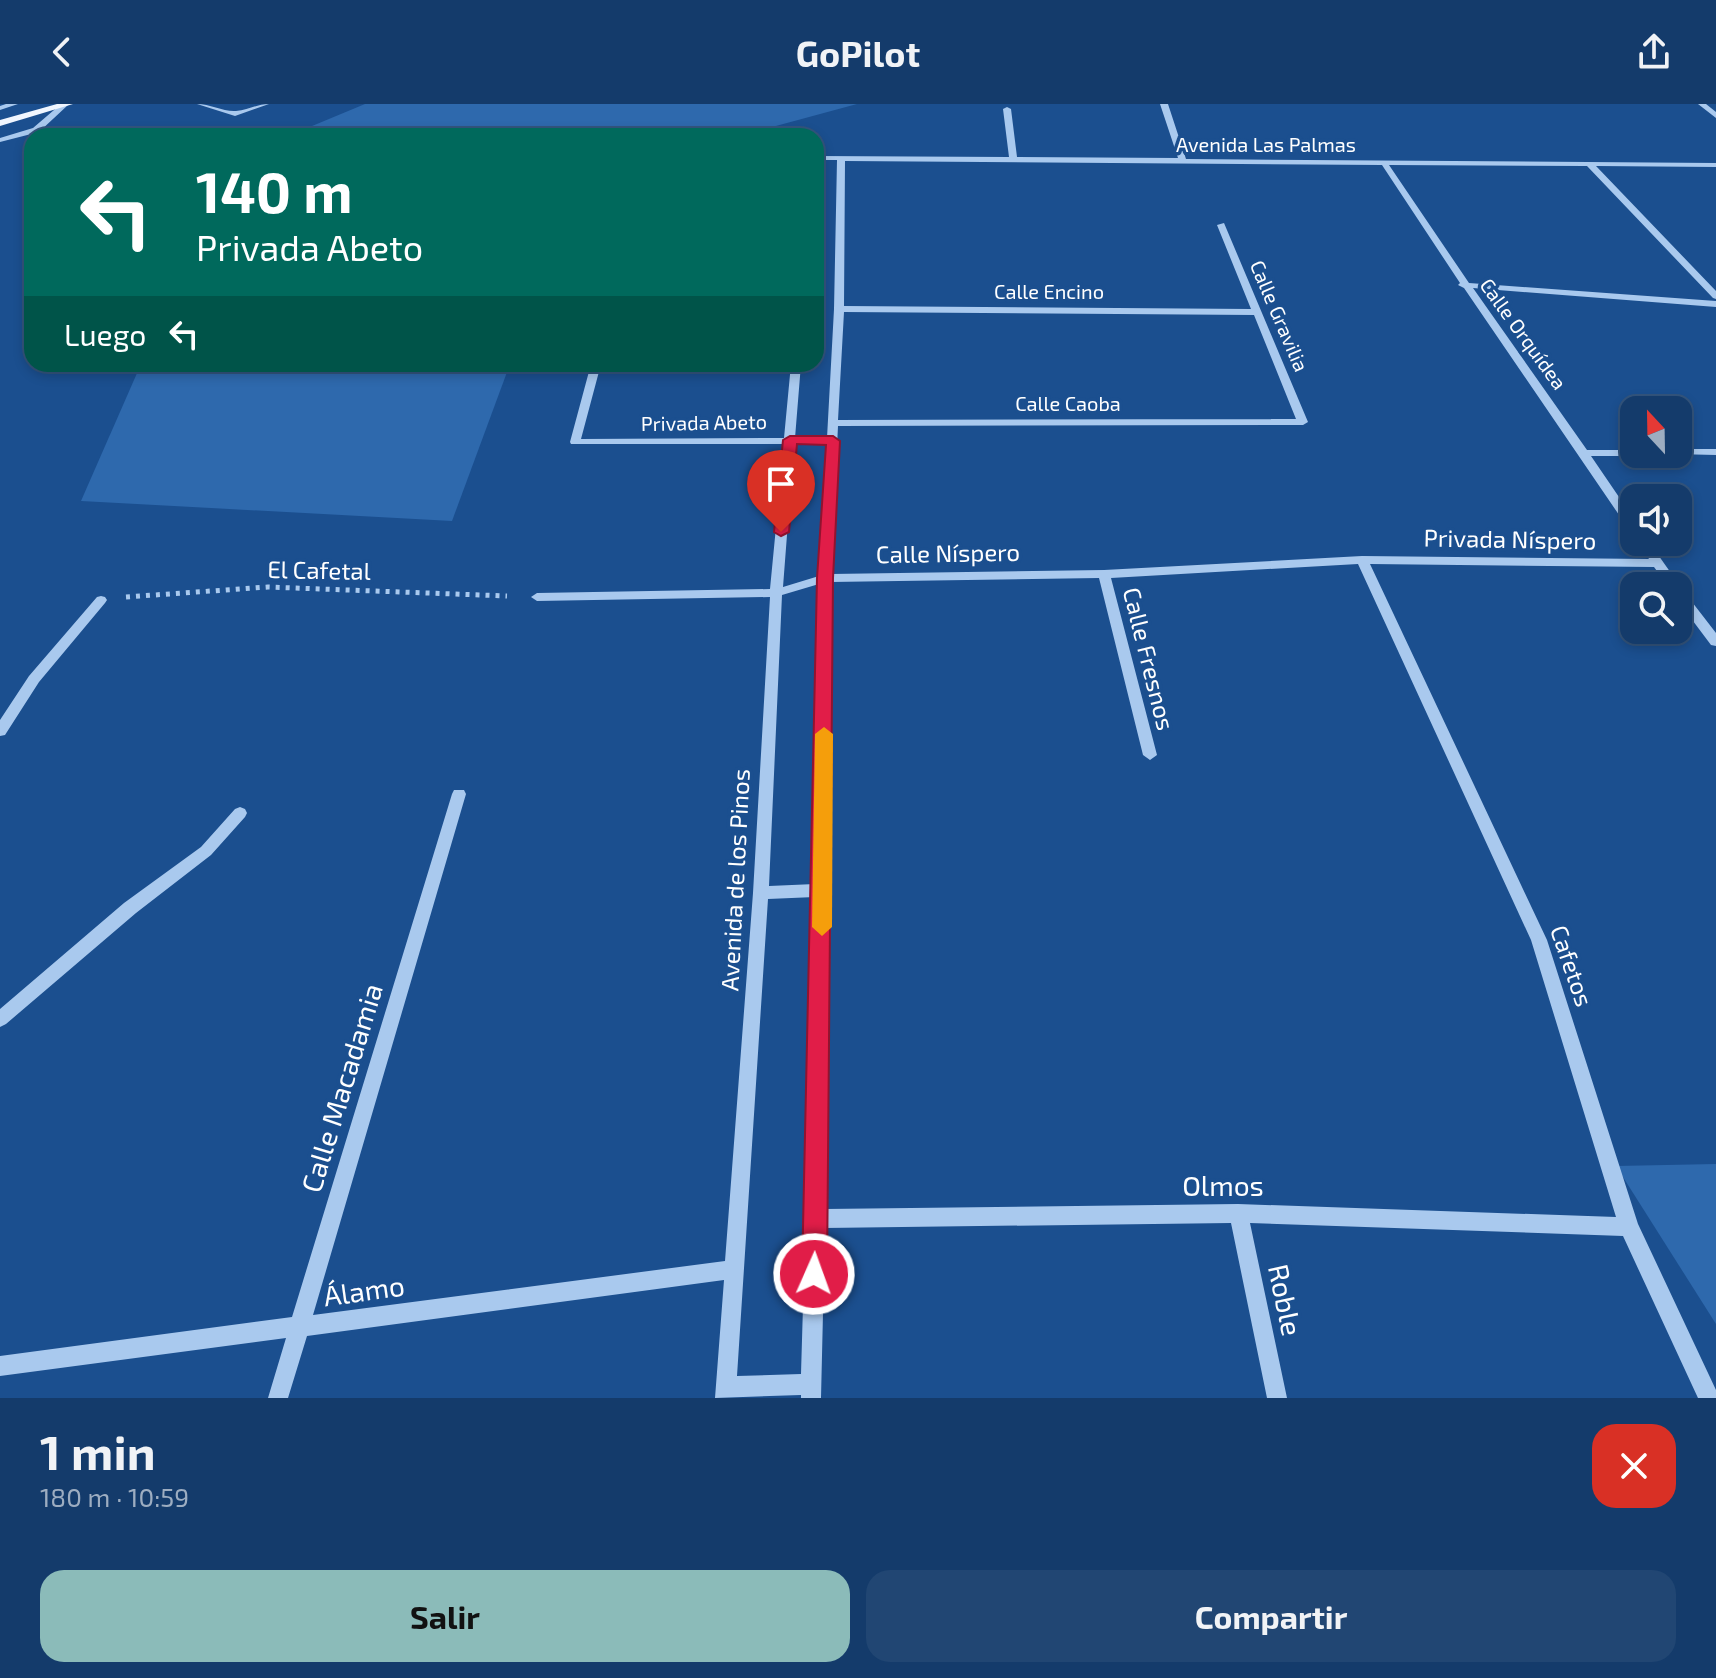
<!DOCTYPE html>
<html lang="es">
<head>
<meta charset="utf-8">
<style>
	:root { --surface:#143b6b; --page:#214673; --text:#f1f3f6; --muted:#9dadc1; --line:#33557e; --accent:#8bbbb9 }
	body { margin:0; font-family:"Exo 2",sans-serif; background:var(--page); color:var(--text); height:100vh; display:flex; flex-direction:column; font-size:30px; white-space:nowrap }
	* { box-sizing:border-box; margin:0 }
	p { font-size:26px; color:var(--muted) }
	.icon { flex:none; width:44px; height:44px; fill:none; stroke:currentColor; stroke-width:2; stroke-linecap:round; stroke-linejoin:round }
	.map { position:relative; height:1294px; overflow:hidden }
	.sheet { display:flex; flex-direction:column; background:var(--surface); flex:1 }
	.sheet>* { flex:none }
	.hud { position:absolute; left:24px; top:24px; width:800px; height:244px; border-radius:24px; box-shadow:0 4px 12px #0003,0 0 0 2px var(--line); background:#00695c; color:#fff; overflow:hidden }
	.needle { width:52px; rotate:338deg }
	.tools { position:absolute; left:1620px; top:292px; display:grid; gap:16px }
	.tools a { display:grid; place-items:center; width:72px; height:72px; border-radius:16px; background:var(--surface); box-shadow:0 4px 12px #0003,0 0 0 2px var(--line); font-size:40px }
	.pin { position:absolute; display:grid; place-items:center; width:68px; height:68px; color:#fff; margin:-82px -34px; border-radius:50% 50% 50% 0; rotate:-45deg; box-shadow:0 0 8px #0007 }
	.pin .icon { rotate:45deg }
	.me { position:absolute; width:88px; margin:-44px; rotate:2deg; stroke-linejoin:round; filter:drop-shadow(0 0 6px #0008) }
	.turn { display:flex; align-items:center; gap:28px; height:168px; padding:0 40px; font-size:36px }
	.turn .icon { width:104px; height:104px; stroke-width:2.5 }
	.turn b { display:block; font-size:56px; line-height:68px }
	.then { display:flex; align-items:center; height:76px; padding:0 40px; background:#0003; gap:16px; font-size:30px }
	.round { display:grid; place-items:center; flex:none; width:84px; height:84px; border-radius:24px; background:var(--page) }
	.summary { display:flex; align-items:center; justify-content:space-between; height:136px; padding:0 40px }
	h1 { font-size:48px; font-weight:700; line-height:60px }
	.button { display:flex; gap:16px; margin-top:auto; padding:16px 40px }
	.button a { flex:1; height:92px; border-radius:24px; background:var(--accent); color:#111; font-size:32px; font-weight:700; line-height:92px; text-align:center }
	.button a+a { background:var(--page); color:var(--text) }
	header { display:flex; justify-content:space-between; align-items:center; height:104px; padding:0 40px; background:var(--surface); font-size:36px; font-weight:700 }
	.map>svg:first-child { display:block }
	.green { fill:#2e69ad }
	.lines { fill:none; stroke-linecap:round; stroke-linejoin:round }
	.path { stroke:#a9c9ee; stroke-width:5; stroke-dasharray:4 6; stroke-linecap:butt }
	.minor { fill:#a9c9ee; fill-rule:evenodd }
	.major { fill:#f0f6ff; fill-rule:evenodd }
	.route { fill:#e11d48; stroke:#92132f; stroke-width:2 }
	.slow { fill:#f59e0b }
	.labels { text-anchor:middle; stroke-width:7; stroke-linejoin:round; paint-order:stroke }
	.far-street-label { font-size:20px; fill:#fff; stroke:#1b4f8f }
	.street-label { font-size:24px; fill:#fff; stroke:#1b4f8f }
	.near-street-label { font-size:28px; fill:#fff; stroke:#1b4f8f }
</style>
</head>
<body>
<header><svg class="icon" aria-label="back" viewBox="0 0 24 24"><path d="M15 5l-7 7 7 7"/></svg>GoPilot<svg class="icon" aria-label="share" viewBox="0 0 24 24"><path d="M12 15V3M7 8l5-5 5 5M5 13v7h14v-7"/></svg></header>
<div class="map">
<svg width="1716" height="1294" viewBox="0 0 1716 1294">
	<rect width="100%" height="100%" fill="#1b4f8f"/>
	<!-- green -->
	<g class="green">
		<path d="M365 0H857L754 28 716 32H288Z"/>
		<path d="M141 260H510L452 417 81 397Z"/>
		<path d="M1716 1060V1220L1616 1062Z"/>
	</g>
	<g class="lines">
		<!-- path -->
		<path class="path" d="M126 493 268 483 507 492"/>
		<!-- minor -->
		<g class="minor">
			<path d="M6 0H18L0 6V2Z"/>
			<path d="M61 0 68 1 39 28 0 38V34L33 24Z"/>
			<path d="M197 0C210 0 224 8 236 7 248 6 257 0 269 0L235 12Z"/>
			<path d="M1160 0H1168L1186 55 1716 59V63L1596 62 1716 187V195L1713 194 1587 62 1389 61 1469 179 1716 197V203L1473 184 1587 346H1634V350H1639L1634 352H1591L1634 415V428L1630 427 1464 184 1458 181 1460 179 1382 61 845 57 844 202 1251 205 1217 121 1224 119 1308 318 1303 321 838 322 831 470 1104 466 1362 452 1649 455 1637 438H1649L1678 479 1679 484 1682 485 1716 529V542L1711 541 1678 497V482H1668L1654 463 1370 460 1547 836 1638 1120 1716 1286V1294H1698L1623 1132 1250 1119 1287 1294H1267L1231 1119 825 1124 821 1294H801V1291L715 1294 724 1176 307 1232 288 1294H268L286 1234 0 1272V1252L292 1213 452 690 454 686H464L466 690 313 1211 725 1157 753 789 770 493 537 497 531 493 537 489 770 485 784 340H571L570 338 591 260H601L581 335 784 334 791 260H801L795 334H827L834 205 837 56H816V52L1009 53 1003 5 1007 3 1011 5 1017 53 1178 54ZM844 208 1254 211 1296 315 838 316ZM794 340H827L819 472 783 483ZM1358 460 1531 836 1616 1113 1238 1100 825 1105 831 786V478L1099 474 1143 651 1150 656 1157 651 1111 474ZM819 480 815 780 769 782 782 491ZM815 793 801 1270 737 1272 768 795Z"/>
			<path d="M1698 0H1706L1716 8V14Z"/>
			<path d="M1678 345H1716V351L1674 350H1678Z"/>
			<path d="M101 492 105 493 107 496 105 499 39 578 5 631 0 632V616L29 572 97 493Z"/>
			<path d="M240 703 245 705 247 709 245 713 211 751 136 809 6 920 0 923V905L124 799 201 743 235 705Z"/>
		</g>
		<!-- major -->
		<path class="major" d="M57 0H73L0 22V16Z"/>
	</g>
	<!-- route -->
	<path class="route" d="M790 332H833L840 337 833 474 827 1170 823 1179 814 1182 805 1179 802 1170 817 474 826 341 797 340 789 428 781 432 774 428 783 336Z"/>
	<!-- slow -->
	<path class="slow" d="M824 623 833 630 832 823 822 832 812 823 815 630Z"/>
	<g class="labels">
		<!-- far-street labels -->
		<g class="far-street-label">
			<text x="1266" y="48">Avenida Las Palmas</text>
			<text x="1049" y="195">Calle Encino</text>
			<text transform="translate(1279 212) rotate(67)" y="7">Calle Gravilia</text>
			<text transform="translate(1523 230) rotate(54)" y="7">Calle Orquídea</text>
			<text x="1068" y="307">Calle Caoba</text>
			<text transform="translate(704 319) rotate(-1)" y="7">Privada Abeto</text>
		</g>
		<!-- street labels -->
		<g class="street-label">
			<text transform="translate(1510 436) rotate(1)" y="8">Privada Níspero</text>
			<text transform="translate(948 450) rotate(-1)" y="8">Calle Níspero</text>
			<text transform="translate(319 467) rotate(1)" y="8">El Cafetal</text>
			<text transform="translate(1148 555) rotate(76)" y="8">Calle Fresnos</text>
			<text transform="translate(736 776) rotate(-87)" y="8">Avenida de los Pinos</text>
			<text transform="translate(1571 862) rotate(71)" y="8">Cafetos</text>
		</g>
		<!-- near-street labels -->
		<g class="near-street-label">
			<text transform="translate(342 984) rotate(-73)" y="10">Calle Macadamia</text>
			<text x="1223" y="1092">Olmos</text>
			<text transform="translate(364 1187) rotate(-8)" y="10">Álamo</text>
			<text transform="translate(1285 1196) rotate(78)" y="10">Roble</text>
		</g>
	</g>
</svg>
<div class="tools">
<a><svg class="needle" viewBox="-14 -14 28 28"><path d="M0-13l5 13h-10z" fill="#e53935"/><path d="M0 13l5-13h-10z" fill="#9dadc1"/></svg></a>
<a><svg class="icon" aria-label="sound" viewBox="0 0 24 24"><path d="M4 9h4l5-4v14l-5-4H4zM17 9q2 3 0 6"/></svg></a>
<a><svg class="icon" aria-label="search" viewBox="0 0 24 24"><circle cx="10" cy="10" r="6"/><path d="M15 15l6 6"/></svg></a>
</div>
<div class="pin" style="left:781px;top:428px;background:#d93025"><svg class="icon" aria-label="arrive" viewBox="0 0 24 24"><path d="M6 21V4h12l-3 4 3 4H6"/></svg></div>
<svg class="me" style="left:814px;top:1170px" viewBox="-20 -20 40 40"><circle r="17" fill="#e11d48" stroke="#fff" stroke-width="3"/><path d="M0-11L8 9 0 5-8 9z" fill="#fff"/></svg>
<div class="hud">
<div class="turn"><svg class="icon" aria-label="left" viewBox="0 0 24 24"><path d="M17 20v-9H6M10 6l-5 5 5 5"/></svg><div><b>140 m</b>Privada Abeto</div></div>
<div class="then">Luego<svg class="icon" aria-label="left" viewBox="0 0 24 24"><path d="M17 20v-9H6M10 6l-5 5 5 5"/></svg></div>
</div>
</div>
<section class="sheet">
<div class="summary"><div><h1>1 min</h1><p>180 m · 10:59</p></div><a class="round" style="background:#d93025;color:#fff"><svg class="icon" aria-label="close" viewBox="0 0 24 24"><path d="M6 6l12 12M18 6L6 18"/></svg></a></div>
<div class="button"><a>Salir</a><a>Compartir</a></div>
</section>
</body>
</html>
